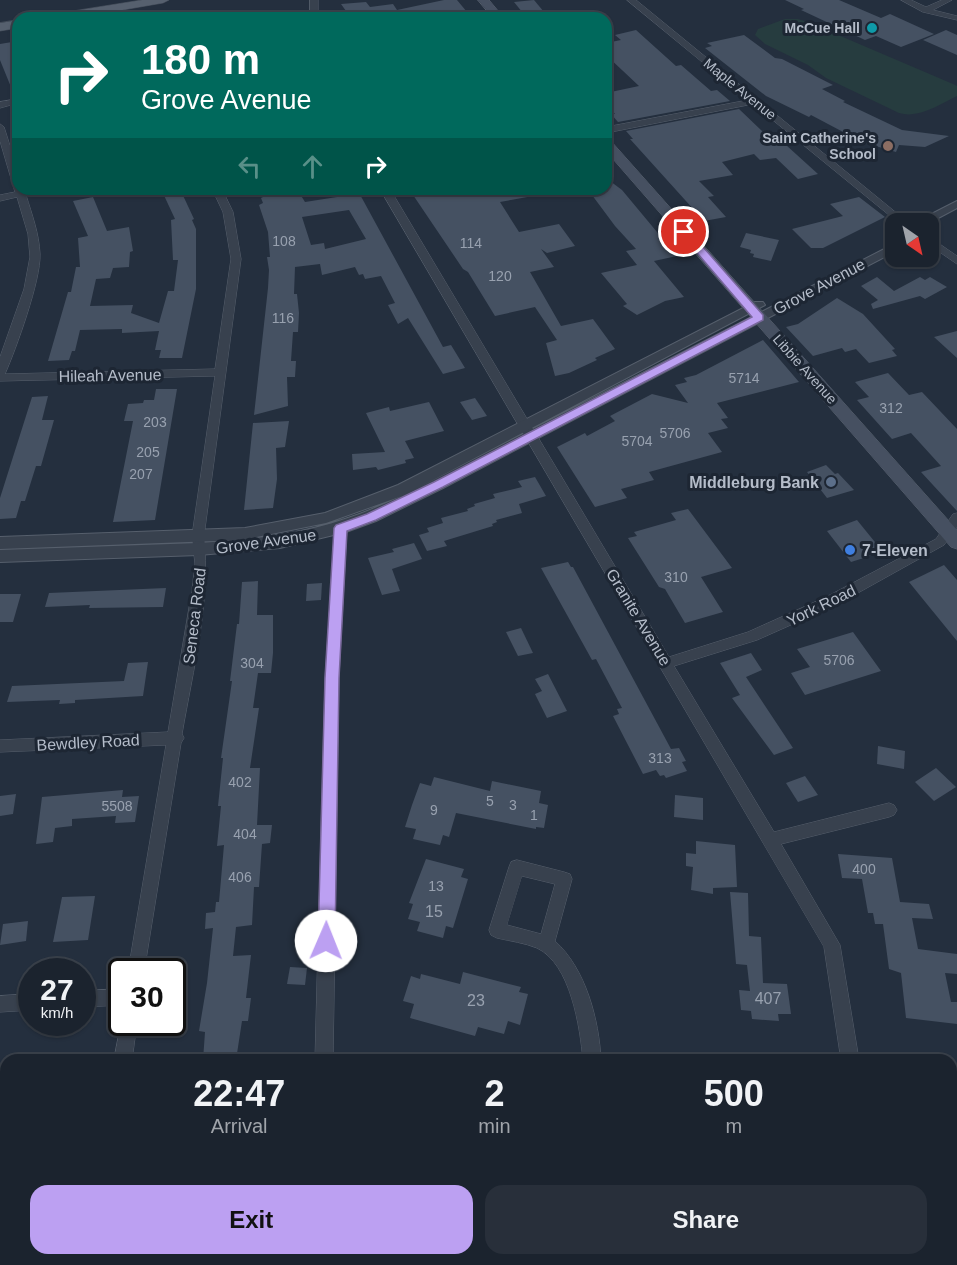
<!DOCTYPE html>
<html lang="en">
<head>
<meta charset="utf-8">
<style>
	:root { --surface:#1b232e; --page:#282f3a; --text:#f1f3f6; --muted:#a0a4aa; --line:#39404a; --accent:#bca0f2 }
	body { margin:0; font-family:Helvetica,sans-serif; background:var(--page); color:var(--text); height:100vh; display:flex; flex-direction:column; font-size:22px; white-space:nowrap }
	* { box-sizing:border-box; margin:0 }
	p { font-size:20px; color:var(--muted) }
	.icon { flex:none; width:33px; height:33px; fill:none; stroke:currentColor; stroke-width:2; stroke-linecap:round; stroke-linejoin:round }
	.map { position:relative; flex:1; overflow:hidden }
	.drawer { position:absolute; left:0px; top:1054px; width:957px; height:212px; display:flex; flex-direction:column; background:var(--surface); border-radius:18px 18px 0 0; box-shadow:0 2px 4px #0004,0 0 0 2px var(--line) }
	.drawer>* { flex:none }
	.top-card { position:absolute; left:12px; top:12px; width:600px; height:183px; border-radius:18px; box-shadow:0 2px 4px #0004,0 0 0 2px var(--line); background:#00695c; color:#fff; overflow:hidden }
	.needle { width:39px; rotate:146deg }
	.tools { position:absolute; left:885px; top:213px; display:grid; gap:12px }
	.tools a { display:grid; place-items:center; width:54px; height:54px; border-radius:12px; background:var(--surface); box-shadow:0 2px 4px #0004,0 0 0 2px var(--line); font-size:30px }
	.speed { position:absolute; left:18px; top:958px; display:flex; gap:12px; font-size:30px; font-weight:700; text-align:center }
	.speed>* { display:grid; place-content:center; width:78px; height:78px; border-radius:50%; background:var(--surface); box-shadow:0 2px 4px #0004,0 0 0 2px var(--line); line-height:1 }
	.speed small { font-size:15px; font-weight:400 }
	.speed .limit { border:3px solid #111; border-radius:9px; background:#fff; color:#111 }
	.pin { position:absolute; display:grid; place-items:center; width:51px; height:51px; color:#fff; margin:-26px; border:3px solid #fff; border-radius:50%; box-shadow:0 2px 6px #0007 }
	.me { position:absolute; width:66px; margin:-33px; rotate:1deg; stroke-linejoin:round; filter:drop-shadow(0 0 4px #0008) }
	.turn { display:flex; align-items:center; gap:21px; height:126px; padding:0 30px; font-size:27px }
	.turn .icon { width:78px; height:78px; stroke-width:2.5 }
	.turn b { display:block; font-size:42px; line-height:51px }
	.lanes { display:flex; align-items:center; height:57px; padding:0 30px; background:#0003; justify-content:center; gap:30px; direction:ltr }
	.lanes .off { opacity:.35 }
	.eta { display:flex; justify-content:space-evenly; align-items:center; height:102px; text-align:center }
	.eta b { font-size:36px; font-weight:700; line-height:42px }
	.primary-button { display:flex; gap:12px; margin-top:auto; padding:12px 30px }
	.primary-button a { flex:1; height:69px; border-radius:18px; background:var(--accent); color:#111; font-size:24px; font-weight:700; line-height:69px; text-align:center }
	.primary-button a+a { background:var(--page); color:var(--text) }
	.map>svg:first-child { display:block }
	.green { fill:#263c3f }
	.building { fill:#455162; fill-rule:evenodd }
	.lines { fill:none; stroke-linecap:round; stroke-linejoin:round }
	.minor-casing { stroke:#565f6c; stroke-width:1 }
	.tertiary-casing { stroke:#565f6c; stroke-width:2 }
	.secondary-casing { stroke:#565f6c; stroke-width:1 }
	.primary-casing { stroke:#414a57; stroke-width:1 }
	.minor { fill:#38414e; fill-rule:evenodd }
	.tertiary { fill:#38414e; fill-rule:evenodd }
	.secondary { fill:#465061; fill-rule:evenodd }
	.primary { fill:#56606e; fill-rule:evenodd }
	.route { fill:#bca0f2; stroke:#7a689d; stroke-width:1.5 }
	.culture-dot { fill:#0f9aa8; stroke:#1d2633; stroke-width:2 }
	.education-dot { fill:#8d6e63; stroke:#1d2633; stroke-width:2 }
	.service-dot { fill:#5c6f8a; stroke:#1d2633; stroke-width:2 }
	.shop-dot { fill:#3f7fe0; stroke:#1d2633; stroke-width:2 }
	.labels { text-anchor:middle; stroke-width:6; stroke-linejoin:round; paint-order:stroke }
	.far-poi-label { font-size:14px; font-weight:bold; fill:#b4bcc9; stroke:#1d2633; text-anchor:end }
	.far-street-label { font-size:14px; fill:#b4bcc9; stroke:#1d2633 }
	.number-label { font-size:14px; fill:#98a1af }
	.street-label { font-size:16px; fill:#b4bcc9; stroke:#1d2633 }
	.poi-label { font-size:16px; font-weight:bold; fill:#b4bcc9; stroke:#1d2633; text-anchor:end }
	.near-number-label { font-size:16px; fill:#98a1af }
</style>
</head>
<body>
<div class="map">
<svg width="957" height="1265" viewBox="0 0 957 1265">
	<rect width="100%" height="100%" fill="#242f3e"/>
	<!-- green -->
	<path class="green" d="M785 19H798L810 23 953 84 957 86V96C940 104 919 119 899 113L826 78 808 65 765 44 755 35 758 29Z"/>
	<!-- building -->
	<g class="building">
		<path d="M444 0H457L472 18H351L341 4 366 2 370 7 393 4 397 10Z"/>
		<path d="M534 0 549 18H527L514 2Z"/>
		<path d="M785 0H839L881 18 890 14 934 34 901 47 876 36 865 40 801 10 804 9Z"/>
		<path d="M636 30 676 66 681 65 711 91 717 90 730 101 618 122 611 114H615L606 103V93L639 86 606 55V43L621 40 615 35Z"/>
		<path d="M946 30 957 35V55L923 40Z"/>
		<path d="M744 35 775 58 782 59 833 85 822 89 845 101 843 102 902 130 949 136 925 147 899 145 896 152 862 142 811 115 809 117 766 96 705 48 712 46 707 43Z"/>
		<path d="M18 41V97H15L0 60V44Z"/>
		<path d="M739 109 762 131 768 130 786 145 818 174 798 179 776 158 760 160 754 154 722 162 733 175 699 181 714 196 708 197 726 217 704 221 630 139H633L626 131Z"/>
		<path d="M606 178 622 190 677 256 654 261 684 297 665 301 637 315 623 306 627 304 601 273 637 265 626 251 636 249 615 226 592 195 606 192Z"/>
		<path d="M161 189H180L194 219 192 220 196 229V289L182 358H159L161 350H155L159 331 122 333V329L80 330 75 351H72L69 360 48 361 68 292H71L76 267H80L78 238 88 236 73 201 93 197 107 231 129 227 133 251 130 252 129 267 113 268 110 278 96 279 90 306 133 305 131 313 159 323 168 291H174L178 260H173L171 220 175 219Z"/>
		<path d="M333 189H357L443 347 451 345 465 368 443 374 408 318 398 324 388 305 395 303 381 276 365 279 363 274 359 275 355 267 322 275 320 264 295 267 294 294H297L299 313 298 332H293L291 361H296L295 377H287L288 406 254 415 268 288 269 270 267 257H270L268 232 259 205 263 203 261 198 263 197 262 195 290 190 293 195 300 194 305 202 337 197ZM349 210 366 239 325 249 324 243 311 245 302 217Z"/>
		<path d="M409 189H532L533 196 500 202 519 232 559 224 575 246 547 253 541 249 554 267 530 272 561 326 593 319 615 349 595 358 597 360 569 373 555 376 546 343 557 340 535 307 495 316 468 272 463 269Z"/>
		<path d="M859 197 885 217 823 248H811L792 229 843 216 830 204Z"/>
		<path d="M746 233 779 240 771 261 753 257 754 254 750 253 751 250 740 247Z"/>
		<path d="M877 277 894 291 920 277 925 280 930 277 947 287 925 299 920 296 873 309 871 304 878 300 861 286Z"/>
		<path d="M837 298 863 314 895 349 892 350 897 356 869 363 856 349 845 352 842 348 813 356 786 327 798 324Z"/>
		<path d="M957 331V358L934 337Z"/>
		<path d="M763 340 799 382 717 403 728 418 721 419 728 428 708 433 722 452 649 472 654 480 621 489 627 498 595 507 557 447 585 433 587 436 615 421 610 416 652 394 688 403 675 385 687 382 684 378 696 375Z"/>
		<path d="M888 373 909 395 922 392 957 429V511L921 472 941 466 911 433 892 439 857 400 869 397 855 382Z"/>
		<path d="M156 389H177L155 520 113 522 133 421H124L128 404 143 403 144 400H154Z"/>
		<path d="M48 396 42 420H54L41 466H36L25 501H21L16 518 0 519V498L32 397Z"/>
		<path d="M475 398 487 416 472 420 460 402Z"/>
		<path d="M429 402 444 431 405 441 414 458 405 460 406 463 378 470 376 467 353 470 352 454 385 452 366 413 389 407 390 411Z"/>
		<path d="M289 421 285 447 276 448 277 479 273 508 244 510 253 423Z"/>
		<path d="M826 465 835 474 838 473 854 490 827 498 807 472Z"/>
		<path d="M535 477 546 496 519 504 522 513 496 520 497 522 492 524 493 526 444 541 447 546 427 551 419 535 429 532 427 528 443 523 441 518 468 511 467 509 475 506 474 504 495 498 493 494 522 487 518 481Z"/>
		<path d="M688 509 732 568 701 577 723 612 685 623 665 589 659 587 628 538 637 536 634 532 676 520 671 513Z"/>
		<path d="M857 520 883 552 851 562 827 531Z"/>
		<path d="M414 543 422 559 392 569 400 591 382 595 368 558 394 552 392 549Z"/>
		<path d="M568 562 571 567H573L671 749 679 748 686 761 682 762 687 771 666 778 664 775 660 776 656 770 643 774 613 716 619 714 617 709 622 708 596 659 592 660 541 568Z"/>
		<path d="M944 565 957 580V641L909 582Z"/>
		<path d="M258 581 257 615H273V653L271 673H258L253 708H259L250 768H260L257 825H272L270 843 262 844 259 887H254L252 925 236 927 233 956 251 955 246 998H251L248 1021H242L236 1060H203L205 1032 199 1031 207 983 213 928 205 929 206 913 215 912 216 902H219L224 845 217 846 221 806H218L223 758H221L232 681H230L237 624H239L242 582Z"/>
		<path d="M322 583 321 600 306 601 307 584Z"/>
		<path d="M166 588 163 607 89 608 90 605 45 607 49 593Z"/>
		<path d="M0 594H21L13 622H0Z"/>
		<path d="M521 628 533 653 518 656 506 632Z"/>
		<path d="M853 632 881 671 805 695 791 673 810 667 797 649Z"/>
		<path d="M751 653 762 670 746 677 793 748 774 755 732 698 740 695 720 663Z"/>
		<path d="M148 662 143 696 75 700V703L59 704 60 700 7 702 12 686 124 681 128 663Z"/>
		<path d="M548 674 567 711 547 718 535 694 542 691 535 679Z"/>
		<path d="M878 746 905 751 904 769 877 764Z"/>
		<path d="M936 768 956 787 934 801 915 782Z"/>
		<path d="M805 776 818 795 798 802 786 783Z"/>
		<path d="M434 777 490 791 492 781 541 791 539 803 548 805 544 828 536 827V829L456 813 449 837 443 835 440 845 413 839 416 829 405 827 412 805 420 783 431 786Z"/>
		<path d="M123 790 122 797 139 796 135 822 115 823 116 816 72 819V826L55 828 53 842 36 844 42 797Z"/>
		<path d="M16 794 13 814 0 816V796Z"/>
		<path d="M675 795 703 798V820L674 817Z"/>
		<path d="M696 841 735 845 737 887 713 888V894L691 890 693 867 686 866V853L696 854Z"/>
		<path d="M838 854 892 858 900 902 929 904 933 919 912 918 918 949 957 954V974L945 973 951 1002H957V1024L906 1018 901 973 889 969 883 924H875L873 913H868L862 879 842 878Z"/>
		<path d="M426 859 464 869 461 877 468 879 453 928 446 926 443 938 417 931 420 922 408 919 413 904 409 903Z"/>
		<path d="M730 892 748 893 749 936 761 937 763 983 787 984 791 1014H778L779 1021 752 1019 751 1011 741 1010 739 990 750 991 747 965 736 964Z"/>
		<path d="M95 896 88 940 53 942 62 897Z"/>
		<path d="M28 921 26 941 0 945 3 924Z"/>
		<path d="M290 967 307 968 305 985 287 984Z"/>
		<path d="M463 972 521 987 519 992 528 994 520 1025 508 1021 504 1034 478 1027 475 1036 410 1018 414 1004 403 1001 411 976 420 979 421 974 460 984Z"/>
	</g>
	<g class="lines">
		<!-- minor casing -->
		<g class="minor-casing">
			<g id="minor">
				<rect x="310" y="0" width="8" height="18"/>
				<path d="M627 0H636L910 224H900L753 104 606 133V127L748 100Z"/>
				<path d="M901 0H911L926 7 942 0H952L933 10 957 16V20L923 12Z"/>
				<path d="M18 99V103L0 108V102Z"/>
				<path d="M0 124 4 127 18 171V189H47L26 195C32 215 39 233 40 254 41 280 16 349 5 374L215 369 231 259 223 212 212 189H222L233 212 241 259 204 536C211 600 193 670 182 734L184 738 181 743 144 972H128L166 745 0 752V740L168 732 192 590 195 564 192 536 215 376 0 381V357L24 289 30 257 28 234 17 197 0 201V195L15 192 0 141Z"/>
				<path d="M380 189H390L669 657 748 632 828 596 936 539 953 514 957 513V527L944 545 838 604 757 640 674 666 774 832 889 803 894 805 897 810 894 815 889 817 781 844 840 945 859 1060H841L824 947Z"/>
				<path d="M928 236 957 256V264L928 244Z"/>
				<path d="M341 524 347 528 339 678 333 1060H315L325 678 335 528Z"/>
				<path d="M517 860 564 872 570 874 572 879 555 941C586 969 599 1020 601 1060H583C580 1028 571 964 537 948 525 943 510 941 497 938L491 935 489 930 509 867 511 862ZM522 876 555 884 541 934 507 925Z"/>
				<path d="M122 989V1005L82 1007V991Z"/>
				<path d="M32 994V1010L0 1012V996Z"/>
				<path d="M122 1018V1023H137L132 1060H114Z"/>
				<path d="M84 1260H104L103 1265H83Z"/>
				<path d="M310 1260H330L329 1265H309Z"/>
				<rect x="567" y="1260" width="20" height="5"/>
				<rect x="870" y="1260" width="20" height="5"/>
			</g>
		</g>
		<!-- tertiary casing -->
		<g class="tertiary-casing">
			<g id="tertiary">
				<path d="M957 201V208L927 224H912Z"/>
				<path d="M896 243V251L443 488 376 521 346 532 280 548 199 555 0 562V550L199 543 242 540 0 549V537L245 528 325 513 398 485 755 302H763L765 305 416 489ZM402 496C352 520 303 534 247 539L326 523Z"/>
			</g>
		</g>
		<!-- secondary casing -->
		<g class="secondary-casing">
			<g id="secondary">
				<path d="M478 0H489L504 18H493Z"/>
				<path d="M606 139 610 140 957 530V549L951 547 606 151Z"/>
			</g>
		</g>
		<!-- primary casing -->
		<g class="primary-casing">
			<g id="primary">
				<path d="M142 0H169L163 3 76 18H49L55 14Z"/>
				<path d="M18 20V28L0 31V23Z"/>
			</g>
		</g>
		<!-- minor -->
		<use href="#minor" class="minor"/>
		<!-- tertiary -->
		<use href="#tertiary" class="tertiary"/>
		<!-- secondary -->
		<use href="#secondary" class="secondary"/>
		<!-- primary -->
		<use href="#primary" class="primary"/>
	</g>
	<!-- route -->
	<path class="route" d="M684 229 688 230 763 315V320L443 487 376 520 347 531 339 678 335 941 332 947 326 949 320 947 318 941 325 678 334 528 336 525 367 514 434 482 752 317 681 234V230Z"/>
	<!-- markers -->
	<circle class="culture-dot" cx="872" cy="28" r="6"/>
	<circle class="education-dot" cx="888" cy="146" r="6"/>
	<circle class="service-dot" cx="831" cy="482" r="6"/>
	<circle class="shop-dot" cx="850" cy="550" r="6"/>
	<g class="labels">
		<!-- far-poi labels -->
		<g class="far-poi-label">
			<text x="860" y="33">McCue Hall</text>
			<text x="876" y="143">Saint Catherine's<tspan x="876" dy="16">School</tspan></text>
		</g>
		<!-- far-street labels -->
		<g class="far-street-label">
			<text transform="translate(740 89) rotate(39)" y="5">Maple Avenue</text>
			<text transform="translate(805 369) rotate(48)" y="5">Libbie Avenue</text>
		</g>
		<!-- number labels -->
		<g class="number-label">
			<text x="284" y="246">108</text>
			<text x="471" y="248">114</text>
			<text x="500" y="281">120</text>
			<text x="283" y="323">116</text>
			<text x="744" y="383">5714</text>
			<text x="891" y="413">312</text>
			<text x="155" y="427">203</text>
			<text x="675" y="438">5706</text>
			<text x="637" y="446">5704</text>
			<text x="148" y="457">205</text>
			<text x="141" y="479">207</text>
			<text x="676" y="582">310</text>
			<text x="839" y="665">5706</text>
			<text x="252" y="668">304</text>
			<text x="660" y="763">313</text>
			<text x="240" y="787">402</text>
			<text x="490" y="806">5</text>
			<text x="513" y="810">3</text>
			<text x="117" y="811">5508</text>
			<text x="434" y="815">9</text>
			<text x="534" y="820">1</text>
			<text x="245" y="839">404</text>
			<text x="864" y="874">400</text>
			<text x="240" y="882">406</text>
			<text x="436" y="891">13</text>
		</g>
		<!-- street labels -->
		<g class="street-label">
			<text transform="translate(819 286) rotate(-28)" y="6">Grove Avenue</text>
			<text transform="translate(110 375) rotate(-1)" y="6">Hileah Avenue</text>
			<text transform="translate(266 541) rotate(-8)" y="6">Grove Avenue</text>
			<text transform="translate(821 605) rotate(-26)" y="6">York Road</text>
			<text transform="translate(194 616) rotate(-83)" y="6">Seneca Road</text>
			<text transform="translate(639 617) rotate(59)" y="6">Granite Avenue</text>
			<text transform="translate(88 742) rotate(-3)" y="6">Bewdley Road</text>
		</g>
		<!-- poi labels -->
		<g class="poi-label">
			<text x="819" y="488">Middleburg Bank</text>
			<text x="862" y="556" text-anchor="start">7-Eleven</text>
		</g>
		<!-- near-number labels -->
		<g class="near-number-label">
			<text x="434" y="917">15</text>
			<text x="768" y="1004">407</text>
			<text x="476" y="1006">23</text>
		</g>
	</g>
</svg>
<div class="tools">
<a><svg class="needle" viewBox="-14 -14 28 28"><path d="M0-13l5 13h-10z" fill="#e53935"/><path d="M0 13l5-13h-10z" fill="#a0a4aa"/></svg></a>
</div>
<div class="speed"><div>27<small>km/h</small></div><div class="limit">30</div></div>
<div class="pin" style="left:684px;top:232px;background:#d93025"><svg class="icon" aria-label="arrive" viewBox="0 0 24 24"><path d="M6 21V4h12l-3 4 3 4H6"/></svg></div>
<svg class="me" style="left:326px;top:941px" viewBox="-20 -20 40 40"><circle r="19" fill="#fff"/><path d="M0-13L10 11 0 6-10 11z" fill="#bca0f2"/></svg>
<div class="top-card">
<div class="turn"><svg class="icon" aria-label="right" viewBox="0 0 24 24"><path d="M7 20v-9h11M14 6l5 5-5 5"/></svg><div><b>180 m</b>Grove Avenue</div></div>
<div class="lanes"><svg class="icon off" aria-label="left" viewBox="0 0 24 24"><path d="M17 20v-9H6M10 6l-5 5 5 5"/></svg><svg class="icon off" aria-label="ahead" viewBox="0 0 24 24"><path d="M12 20V5M6 11l6-6 6 6"/></svg><svg class="icon" aria-label="right" viewBox="0 0 24 24"><path d="M7 20v-9h11M14 6l5 5-5 5"/></svg></div>
</div>
<section class="drawer">
<div class="eta">
<div><b>22:47</b><p>Arrival</p></div>
<div><b>2</b><p>min</p></div>
<div><b>500</b><p>m</p></div>
</div>
<div class="primary-button"><a>Exit</a><a>Share</a></div>
</section>
</div>
</body>
</html>
